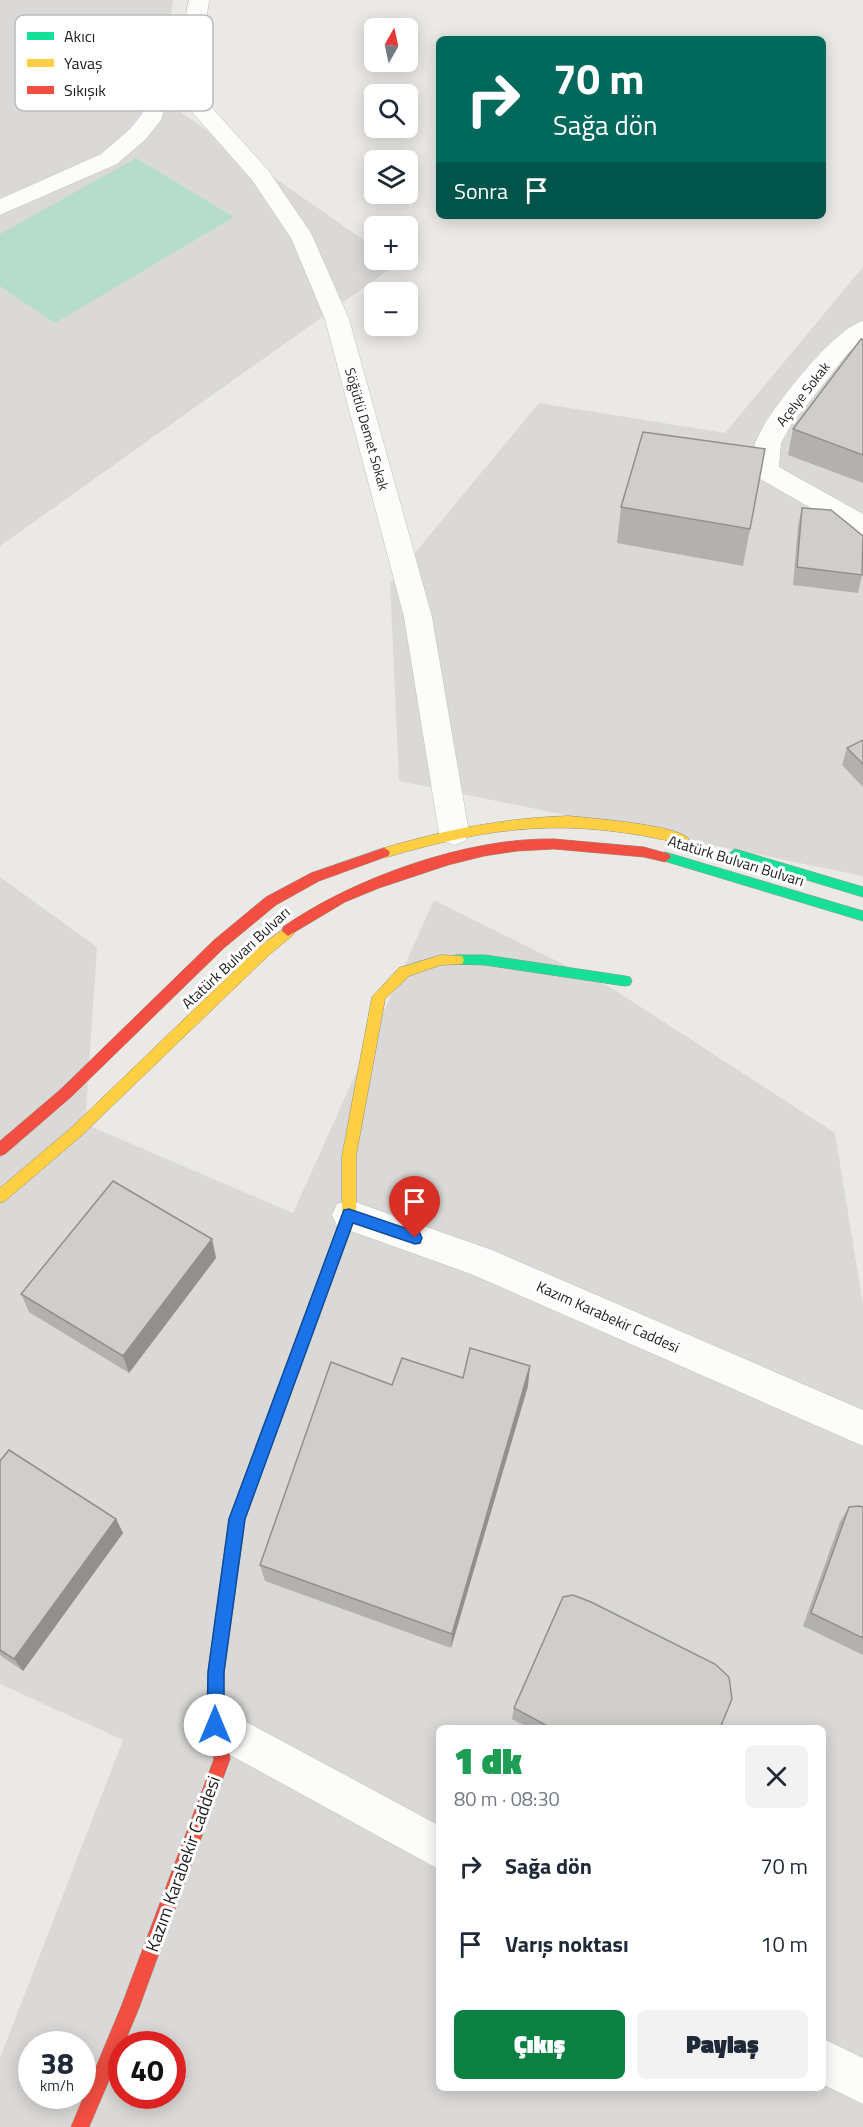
<!DOCTYPE html>
<html lang="tr">
<head>
<meta charset="utf-8">
<style>
	:root { --surface:#fff; --page:#f2f2f3; --text:#1f2937; --muted:#747a83; --accent:#0b8043 }
	body { margin:0; font-family:"Titillium Web",sans-serif; background:var(--page); color:var(--text); height:100vh; display:flex; flex-direction:column; font-size:22px; white-space:nowrap }
	* { box-sizing:border-box; margin:0 }
	p { font-size:20px; color:var(--muted) }
	.icon { flex:none; width:33px; height:33px; fill:none; stroke:currentColor; stroke-width:2; stroke-linecap:round; stroke-linejoin:round }
	.map { position:relative; flex:1; overflow:hidden }
	.sheet { position:absolute; left:436px; top:1725px; width:390px; height:366px; display:flex; flex-direction:column; background:var(--surface); border-radius:9px; box-shadow:0 3px 15px #0003 }
	.sheet>* { flex:none }
	.top-card { position:absolute; left:436px; top:36px; width:390px; height:183px; border-radius:9px; box-shadow:0 3px 15px #0003; background:#00695c; color:#fff; overflow:hidden }
	.needle { width:39px; rotate:9deg }
	.tools { position:absolute; left:364px; top:18px; display:grid; gap:12px }
	.tools a { display:grid; place-items:center; width:54px; height:54px; border-radius:9px; background:var(--surface); box-shadow:0 3px 15px #0003; font-size:30px }
	.speed { position:absolute; left:18px; top:2031px; display:flex; gap:12px; font-size:30px; font-weight:700; text-align:center }
	.speed>* { display:grid; place-content:center; width:78px; height:78px; border-radius:50%; background:var(--surface); box-shadow:0 3px 15px #0003; line-height:1 }
	.speed small { font-size:15px; font-weight:400 }
	.speed .limit { border:9px solid #d22; background:#fff; color:#111 }
	.pin { position:absolute; display:grid; place-items:center; width:51px; height:51px; color:#fff; margin:-62px -26px; border-radius:50% 50% 50% 0; rotate:-45deg; box-shadow:0 0 6px #0007 }
	.pin .icon { rotate:45deg }
	.me { position:absolute; width:66px; margin:-33px; rotate:0deg; stroke-linejoin:round; filter:drop-shadow(0 0 4px #0008) }
	.turn { display:flex; align-items:center; gap:21px; height:126px; padding:0 18px; font-size:27px }
	.turn .icon { width:78px; height:78px; stroke-width:2.5 }
	.turn b { display:block; font-size:42px; line-height:51px }
	.then { display:flex; align-items:center; height:57px; padding:0 18px; background:#0003; gap:12px; font-size:22px }
	.round { display:grid; place-items:center; flex:none; width:63px; height:63px; border-radius:9px; background:var(--page) }
	.overview { display:flex; align-items:center; justify-content:space-between; height:102px; padding:0 18px }
	h1 { font-size:36px; font-weight:800; line-height:45px; color:#1e9e55 }
	.button { display:flex; gap:12px; margin-top:auto; padding:12px 18px }
	.button a { flex:1; height:69px; border-radius:9px; background:var(--accent); color:#fff; font-size:24px; font-weight:800; line-height:69px; text-align:center }
	.button a+a { background:var(--page); color:var(--text) }
	ul { padding:0; list-style:none }
	li { display:flex; align-items:center; gap:18px; height:78px; padding:0 18px }
	li div { flex:1 }
	li b { display:block; font-size:22px }
	li em { font-style:normal }
	.map>svg:first-child { display:block }
	.residential { fill:#dad9d7; fill-rule:evenodd }
	.pitch { fill:#b6ddcc }
	.lines { fill:none; stroke-linecap:round; stroke-linejoin:round }
	.street-casing { stroke:#c1c0be; stroke-width:1 }
	.fast-casing { stroke:#929280; stroke-width:1 }
	.slow-casing { stroke:#929280; stroke-width:1 }
	.jam-casing { stroke:#929280; stroke-width:1 }
	.street { fill:#fcfcfb; fill-rule:evenodd }
	.fast { fill:#16e098; fill-rule:evenodd }
	.slow { fill:#ffcf43; fill-rule:evenodd }
	.jam { fill:#f24e42; fill-rule:evenodd }
	.wall { fill:#b3b1af }
	.shaded-wall { fill:#92908e }
	.building { fill:#d0cecb; stroke:#92908e; stroke-width:1.5 }
	.route { fill:#1a73e8; stroke:#114b97; stroke-width:1.5 }
	.labels { text-anchor:middle; stroke-width:6; stroke-linejoin:round; paint-order:stroke }
	.far-street-label { font-size:14px; fill:#1d1d1d; stroke:#fff }
	.street-label { font-size:15px; fill:#1d1d1d; stroke:#fff }
	.near-street-label { font-size:18px; fill:#1d1d1d; stroke:#fff }
	.key { fill:#fff; stroke:#bbb; stroke-width:1.5 }
	.key-label { font-size:16px; fill:#1d1d1d }
</style>
</head>
<body>
<div class="map">
<svg width="863" height="2127" viewBox="0 0 863 2127">
	<rect width="100%" height="100%" fill="#ebe9e6"/>
	<!-- residential -->
	<g class="residential">
		<path d="M0 0H173L159 97 375 248V260H392L398 263 0 546Z"/>
		<path d="M863 267V876L399 781 390 583 539 403 725 433Z"/>
		<path d="M0 877 97 947 85 1124 293 1213 434 900 613 989 835 1133 863 1305V2127H0V2058L123 1740 0 1684ZM440 1728H824V2088H440ZM32 2044H82V2096H32ZM122 2044H172V2096H122Z"/>
	</g>
	<!-- pitch -->
	<path class="pitch" d="M136 158 234 217 55 323 0 286V234Z"/>
	<g class="lines">
		<!-- street casing -->
		<g class="street-casing">
			<g id="street">
				<path d="M189 0H209L205 29 180 72 268 170 311 233 349 319 432 617 469 833 465 841 454 845 443 841 439 833 404 617 325 319 291 238 252 180 171 88 161 120 146 139 117 164 0 215V199L101 154 130 129 142 114 149 88 183 29Z"/>
				<path d="M863 321V341L848 353 791 425 781 443 779 467 863 514V535L854 533 757 477C751 469 752 451 756 441 768 412 833 329 863 321Z"/>
				<path d="M349 1200 492 1250 863 1410V1446L471 1274 337 1226 332 1215 337 1204Z"/>
				<path d="M215 1705 440 1826V1870L201 1739 195 1725 201 1711Z"/>
				<path d="M824 2039 863 2058V2104L824 2085Z"/>
			</g>
		</g>
		<!-- fast casing -->
		<g class="fast-casing">
			<g id="fast">
				<path d="M735 849 863 887V897L731 857 729 854Z"/>
				<path d="M665 852 863 911V921L661 860 659 857Z"/>
				<path d="M457 955H485L625 976 630 977 632 981 630 985 625 986 485 965 452 964 450 960 452 956Z"/>
				<path d="M315 1300 320 1302 322 1307 245 1519 224 1672 223 1709 221 1715 215 1717 209 1715 207 1709 208 1672 229 1519 308 1307 310 1302Z"/>
			</g>
		</g>
		<!-- slow casing -->
		<g class="slow-casing">
			<g id="slow">
				<path d="M568 816C589 818 679 825 689 839L683 844C568 817 496 825 384 858L378 853 384 848C445 830 504 818 568 816Z"/>
				<path d="M288 926 294 931 293 935 270 954 81 1136 5 1201 0 1203V1188L71 1128 260 946Z"/>
				<path d="M441 955 462 956 464 960 462 964 441 965 409 976 385 999 356 1156V1215L322 1307 320 1312 315 1314 310 1312 308 1307 342 1215V1156L372 997 399 968Z"/>
			</g>
		</g>
		<!-- jam casing -->
		<g class="jam-casing">
			<g id="jam">
				<path d="M554 839 644 847 669 854 671 857 665 862 644 857 554 849 517 851 484 856 448 865 379 888 345 902 288 936 282 931 283 927C353 878 468 837 554 839Z"/>
				<path d="M384 848 388 850 390 853 388 856 319 881 276 905 224 948 71 1097 5 1154 0 1156V1141L61 1089 214 940 266 897 311 873Z"/>
				<path d="M215 1701 221 1703 230 1759 139 2008 124 2044H122V2050L89 2127H71L121 2007 214 1759C210 1742 202 1720 209 1703Z"/>
			</g>
		</g>
		<!-- street -->
		<use href="#street" class="street"/>
		<!-- fast -->
		<use href="#fast" class="fast"/>
		<!-- slow -->
		<use href="#slow" class="slow"/>
		<!-- jam -->
		<use href="#jam" class="jam"/>
	</g>
	<!-- wall -->
	<g class="wall">
		<path d="M863 339V483L788 455 793 429Z"/>
		<path d="M765 449 743 566 617 543 621 507Z"/>
		<path d="M802 508 862 575 858 593 793 585 798 526Z"/>
		<path d="M863 740V787L842 765 847 748Z"/>
		<path d="M212 1239 216 1258 129 1373 29 1312 21 1294Z"/>
		<path d="M392 1385 528 1386 451 1648 265 1581 260 1565Z"/>
		<path d="M0 1461 116 1519 123 1533 23 1671 0 1655Z"/>
		<path d="M849 1507H863V1655L803 1626 840 1522Z"/>
		<path d="M514 1708 720 1728H529L512 1719Z"/>
	</g>
	<!-- shaded-wall -->
	<g class="shaded-wall">
		<path d="M212 1239 216 1258 129 1373 123 1356Z"/>
		<path d="M530 1366 528 1386 451 1648 452 1634Z"/>
		<path d="M116 1519 123 1533 23 1671 14 1659Z"/>
	</g>
	<!-- building -->
	<g class="building">
		<path d="M861 339H863V455L793 429Z"/>
		<path d="M643 432 765 449 750 529 621 507Z"/>
		<path d="M802 508 831 510 863 536 862 575 797 567Z"/>
		<path d="M863 740V764L847 748Z"/>
		<path d="M113 1181 212 1239 123 1356 21 1294Z"/>
		<path d="M470 1348 530 1366 452 1634 260 1565 331 1362 392 1385 402 1358 463 1378Z"/>
		<path d="M9 1450 116 1519 14 1659 0 1650V1461Z"/>
		<path d="M859 1506 863 1507V1638L811 1613 849 1507Z"/>
		<path d="M573 1595 591 1602 715 1664 729 1677 732 1699 720 1728H551L514 1708 563 1597Z"/>
	</g>
	<!-- route -->
	<path class="route" d="M349 1209 420 1233 422 1238 420 1243 415 1244 353 1223 245 1519 224 1672V1725L221 1731 215 1734 209 1731 207 1725 208 1672 229 1519 342 1215 344 1210Z"/>
	<g class="labels">
		<!-- far-street labels -->
		<g class="far-street-label">
			<text transform="translate(803 394) rotate(-52)" y="5">Açelye Sokak</text>
			<text transform="translate(367 429) rotate(74)" y="5">Söğütlü Demet Sokak</text>
		</g>
		<!-- street labels -->
		<g class="street-label">
			<text transform="translate(736 861) rotate(17)" y="5">Atatürk Bulvarı Bulvarı</text>
			<text transform="translate(236 958) rotate(-43)" y="5">Atatürk Bulvarı Bulvarı</text>
			<text transform="translate(608 1317) rotate(24)" y="5">Kazım Karabekir Caddesi</text>
		</g>
		<!-- near-street labels -->
		<g class="near-street-label">
			<text transform="translate(183 1864) rotate(-70)" y="6">Kazım Karabekir Caddesi</text>
		</g>
	</g>
	<!-- legend -->
	<rect x="15" y="15" width="198" height="96" rx="9" class="key"/>
	<rect x="27" y="32" width="27" height="8" fill="#16e098"/>
	<rect x="27" y="59" width="27" height="8" fill="#ffcf43"/>
	<rect x="27" y="86" width="27" height="8" fill="#f24e42"/>
	<g class="key-label">
		<text x="64" y="42">Akıcı</text>
		<text x="64" y="69">Yavaş</text>
		<text x="64" y="96">Sıkışık</text>
	</g>
</svg>
<div class="tools">
<a><svg class="needle" viewBox="-14 -14 28 28"><path d="M0-13l5 13h-10z" fill="#e53935"/><path d="M0 13l5-13h-10z" fill="#747a83"/></svg></a>
<a><svg class="icon" aria-label="search" viewBox="0 0 24 24"><circle cx="10" cy="10" r="6"/><path d="M15 15l6 6"/></svg></a>
<a><svg class="icon" aria-label="layers" viewBox="0 0 24 24"><path d="M12 4l9 5-9 5-9-5zM3 14l9 5 9-5"/></svg></a>
<a>+</a>
<a>−</a>
</div>
<div class="speed"><div>38<small>km/h</small></div><div class="limit">40</div></div>
<div class="pin" style="left:415px;top:1238px;background:#d93025"><svg class="icon" aria-label="arrive" viewBox="0 0 24 24"><path d="M6 21V4h12l-3 4 3 4H6"/></svg></div>
<svg class="me" style="left:215px;top:1725px" viewBox="-20 -20 40 40"><circle r="19" fill="#fff"/><path d="M0-13L10 11 0 6-10 11z" fill="#1a73e8"/></svg>
<div class="top-card">
<div class="turn"><svg class="icon" aria-label="right" viewBox="0 0 24 24"><path d="M7 20v-9h11M14 6l5 5-5 5"/></svg><div><b>70 m</b>Sağa dön</div></div>
<div class="then">Sonra<svg class="icon" aria-label="arrive" viewBox="0 0 24 24"><path d="M6 21V4h12l-3 4 3 4H6"/></svg></div>
</div>
<section class="sheet">
<div class="overview"><div><h1>1 dk</h1><p>80 m · 08:30</p></div><a class="round"><svg class="icon" aria-label="close" viewBox="0 0 24 24"><path d="M6 6l12 12M18 6L6 18"/></svg></a></div>
<ul>
<li><svg class="icon" aria-label="right" viewBox="0 0 24 24"><path d="M7 20v-9h11M14 6l5 5-5 5"/></svg><div><b>Sağa dön</b></div><em>70 m</em></li>
<li><svg class="icon" aria-label="arrive" viewBox="0 0 24 24"><path d="M6 21V4h12l-3 4 3 4H6"/></svg><div><b>Varış noktası</b></div><em>10 m</em></li>
</ul>
<div class="button"><a>Çıkış</a><a>Paylaş</a></div>
</section>
</div>
</body>
</html>
